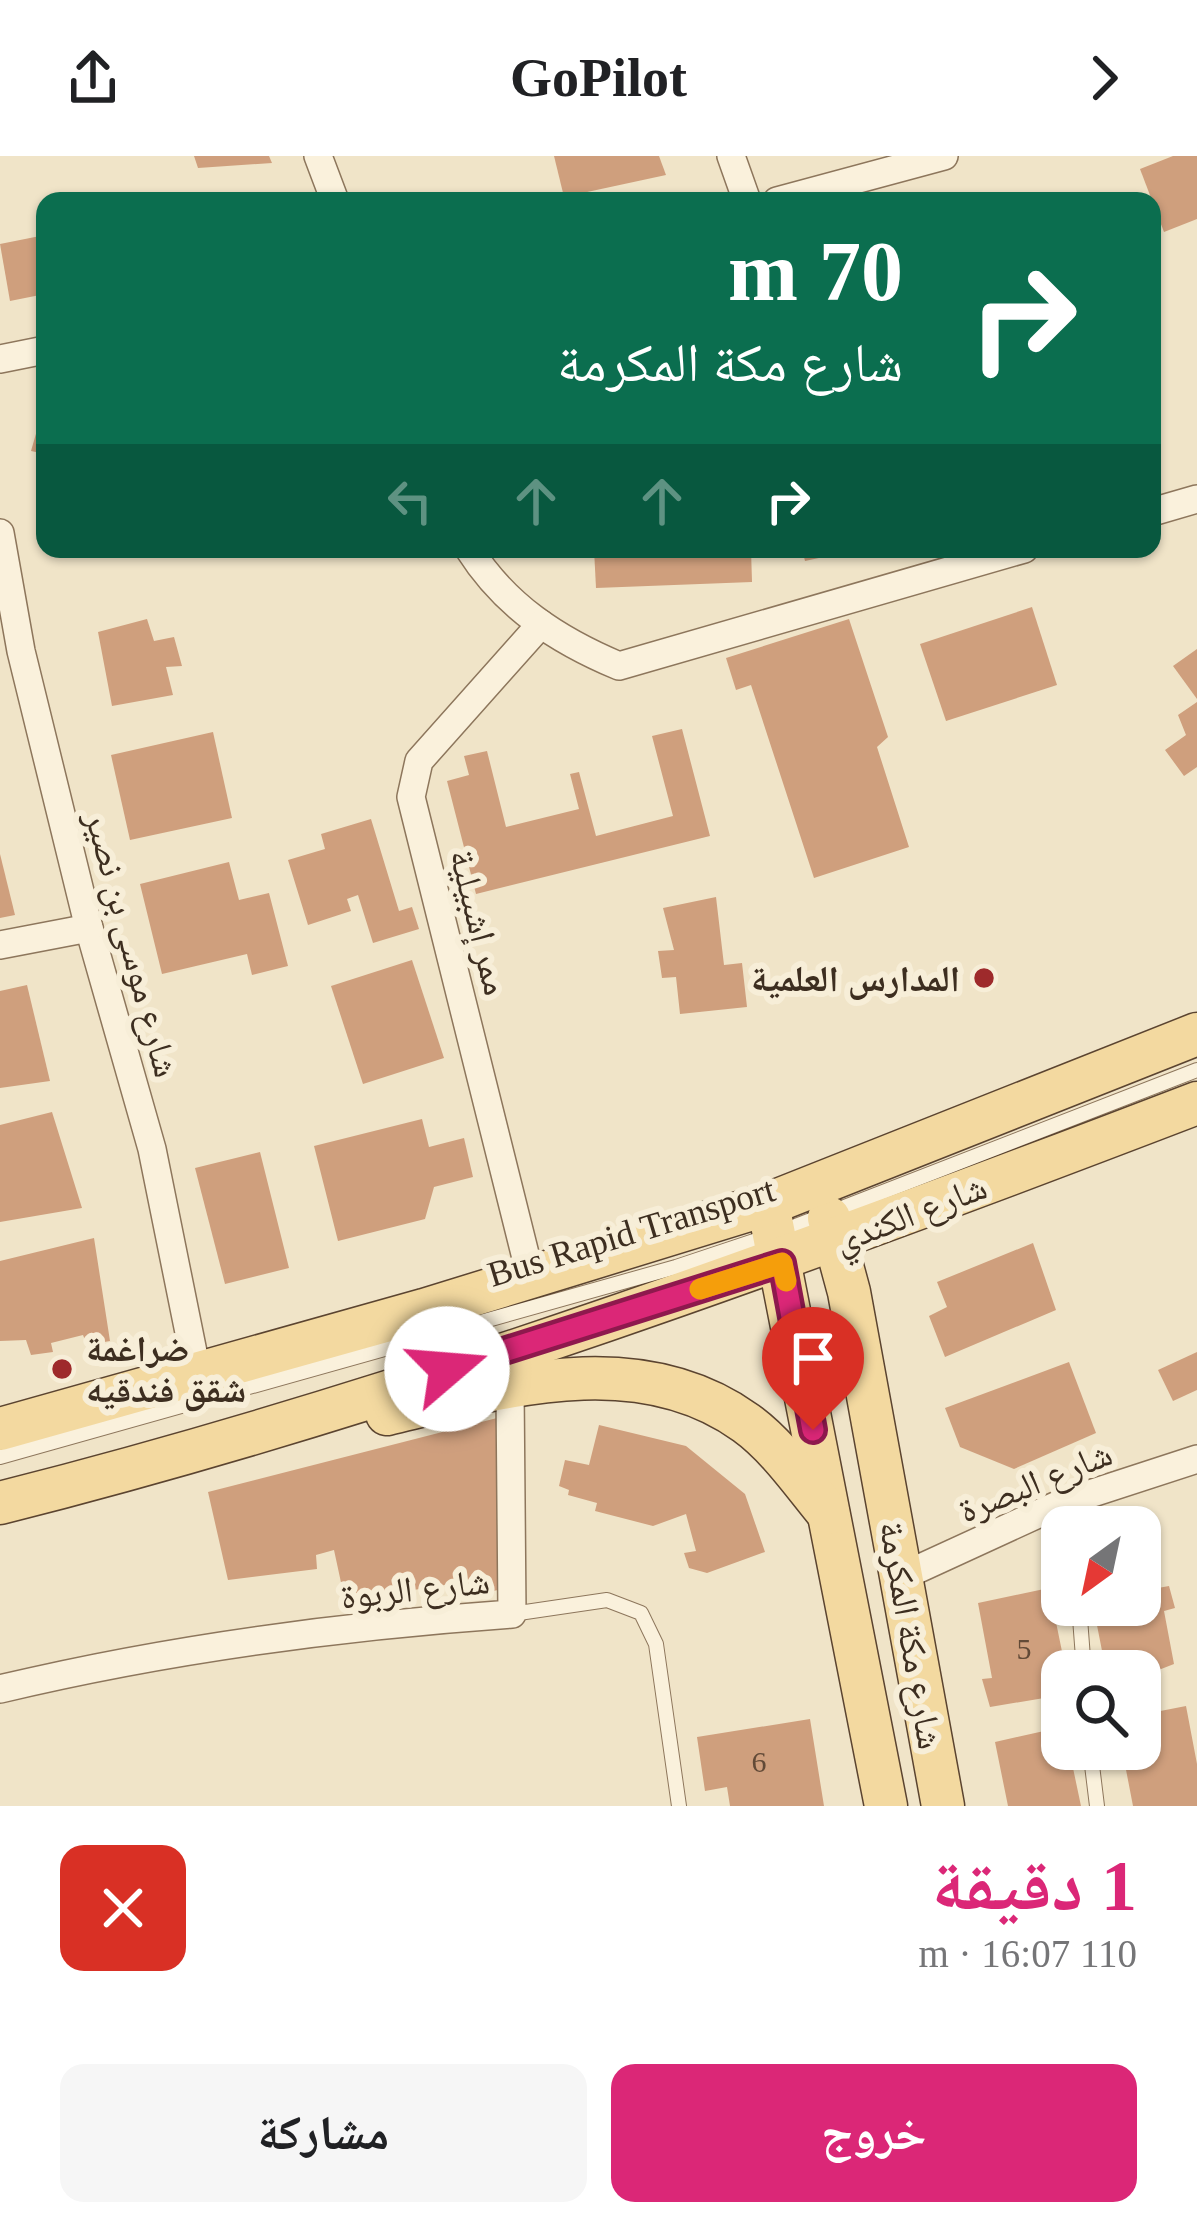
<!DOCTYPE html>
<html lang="ar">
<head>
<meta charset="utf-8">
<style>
	:root { --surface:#fff; --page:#f6f6f6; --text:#202124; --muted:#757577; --accent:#db2777 }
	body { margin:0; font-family:"Times New Roman","Noto Naskh Arabic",serif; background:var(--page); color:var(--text); direction:rtl; height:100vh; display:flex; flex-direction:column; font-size:45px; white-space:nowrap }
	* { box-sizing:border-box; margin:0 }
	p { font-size:39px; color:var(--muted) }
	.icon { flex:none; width:66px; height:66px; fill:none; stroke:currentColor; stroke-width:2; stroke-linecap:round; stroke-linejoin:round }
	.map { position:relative; height:1650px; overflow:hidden; direction:ltr }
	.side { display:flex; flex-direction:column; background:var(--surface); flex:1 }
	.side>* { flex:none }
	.top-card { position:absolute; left:36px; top:36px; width:1125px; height:366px; border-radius:24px; box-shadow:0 3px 9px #0004; direction:rtl; background:#0b6e4f; color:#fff; overflow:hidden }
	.needle { width:78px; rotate:213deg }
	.tools { position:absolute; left:1041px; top:1350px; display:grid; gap:24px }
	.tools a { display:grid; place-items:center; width:120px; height:120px; border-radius:24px; background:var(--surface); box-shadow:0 3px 9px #0004; font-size:60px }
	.pin { position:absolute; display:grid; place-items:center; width:102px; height:102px; color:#fff; margin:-123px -51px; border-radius:50% 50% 50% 0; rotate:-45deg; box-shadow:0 0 12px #0007 }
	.pin .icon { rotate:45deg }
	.me { position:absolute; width:132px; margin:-66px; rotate:72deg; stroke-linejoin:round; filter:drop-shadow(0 0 9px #0008) }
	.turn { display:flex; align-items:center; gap:42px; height:252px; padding:0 60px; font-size:54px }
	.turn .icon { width:156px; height:156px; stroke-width:2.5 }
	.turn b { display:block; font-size:84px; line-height:102px }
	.lanes { display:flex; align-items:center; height:114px; padding:0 60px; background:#0003; justify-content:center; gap:60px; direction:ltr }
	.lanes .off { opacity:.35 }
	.round { display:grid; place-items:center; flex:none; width:126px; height:126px; border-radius:24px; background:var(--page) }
	.headline { display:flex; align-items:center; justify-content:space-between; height:204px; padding:0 60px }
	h1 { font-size:72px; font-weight:800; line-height:90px; color:var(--accent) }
	.cta { display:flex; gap:24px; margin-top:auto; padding:24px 60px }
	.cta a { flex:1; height:138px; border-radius:24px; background:var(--accent); color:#fff; font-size:48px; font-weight:800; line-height:138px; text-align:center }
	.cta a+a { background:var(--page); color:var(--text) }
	header { display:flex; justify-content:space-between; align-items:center; height:156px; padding:0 60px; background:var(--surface); font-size:54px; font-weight:800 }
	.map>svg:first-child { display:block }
	.building { fill:#cf9f7d }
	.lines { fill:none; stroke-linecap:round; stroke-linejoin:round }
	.lane-casing { stroke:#8d765c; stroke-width:16 }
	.street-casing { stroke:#8d765c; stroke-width:30 }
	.primary-casing { stroke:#5b4430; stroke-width:45 }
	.lane { stroke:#faf1dc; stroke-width:14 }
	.street { stroke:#faf1dc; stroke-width:27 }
	.primary { stroke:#f3d9a0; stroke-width:42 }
	.route-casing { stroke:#8e194d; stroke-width:30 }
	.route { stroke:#db2777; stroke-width:21 }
	.slow { stroke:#f59e0b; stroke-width:21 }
	.poi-dot { fill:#9e2a2b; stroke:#f7eed8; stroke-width:4.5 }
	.labels { text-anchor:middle; stroke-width:12; stroke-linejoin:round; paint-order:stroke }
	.number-label { font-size:30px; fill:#624a37 }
	.street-label { font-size:36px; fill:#3d2e20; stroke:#f7eed8 }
	.poi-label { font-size:36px; font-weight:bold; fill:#3d2e20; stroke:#f7eed8; text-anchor:end }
</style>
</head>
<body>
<header><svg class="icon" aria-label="forward" viewBox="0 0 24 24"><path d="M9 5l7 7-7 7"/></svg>GoPilot<svg class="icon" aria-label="share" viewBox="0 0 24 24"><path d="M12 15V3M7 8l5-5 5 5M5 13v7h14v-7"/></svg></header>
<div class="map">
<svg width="1197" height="1650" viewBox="0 0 1197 1650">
	<rect width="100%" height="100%" fill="#f0e4c8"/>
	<!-- building -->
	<g class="building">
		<path d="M194 0H269L272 7 198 12Z"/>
		<path d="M554 0H659L666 19 564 41Z"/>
		<path d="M1173 0H1197V63L1164 76 1140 13Z"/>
		<path d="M45 79V138L10 145 0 88Z"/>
		<path d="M44 250H45V298L31 295Z"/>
		<path d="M594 393H751L752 426 596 432Z"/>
		<path d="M802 393H851V395L805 405Z"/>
		<path d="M1032 451 1057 529 946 565 920 488Z"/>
		<path d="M147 463 154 485 174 481 182 510 166 511 173 539 112 550 98 476Z"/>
		<path d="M849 463 888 581 877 591 909 691 814 722 751 529 736 534 726 502Z"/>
		<path d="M1197 493V543L1173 510Z"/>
		<path d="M1197 546V611L1184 620 1165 594 1186 579 1178 559Z"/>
		<path d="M682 573 710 680 476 738 447 625 469 619 464 600 487 595 506 671 579 653 570 618 579 616 596 680 673 660 652 580Z"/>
		<path d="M213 576 232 662 130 684 111 599Z"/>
		<path d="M371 663 399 755 412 751 419 773 373 787 358 739 347 743 351 755 308 769 288 704 325 693 321 678Z"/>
		<path d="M0 698 15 759 0 762Z"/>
		<path d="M229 706 239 744 269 737 288 810 252 819 247 798 162 818 140 728Z"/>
		<path d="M716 741 724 809 742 807 747 851 680 858 676 821 662 822 658 795 674 794 663 752Z"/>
		<path d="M412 804 444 902 363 928 331 830Z"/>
		<path d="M27 829 50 925 0 932V835Z"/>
		<path d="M52 956 82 1052 0 1066V969Z"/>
		<path d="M422 963 429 991 464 982 473 1021 434 1031 425 1063 338 1085 314 990Z"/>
		<path d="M260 996 289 1112 225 1128 195 1012Z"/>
		<path d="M94 1082 110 1185 87 1189 83 1179 51 1187 53 1196 31 1199 26 1184 0 1185V1105Z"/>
		<path d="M1033 1087 1056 1154 945 1201 929 1160 947 1151 937 1126Z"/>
		<path d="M1197 1196V1234L1173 1245 1158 1214Z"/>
		<path d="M1069 1206 1096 1277 1014 1313 960 1291 945 1252Z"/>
		<path d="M497 1262 498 1434 479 1438 478 1430 458 1433 457 1427 345 1445 334 1394 316 1399 317 1413 228 1424 208 1336Z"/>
		<path d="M599 1269 686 1290 745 1338 765 1396 707 1417 689 1412 684 1397 696 1395 686 1358 653 1370 595 1355 597 1347 568 1339 569 1334 559 1330 565 1304 589 1309Z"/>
		<path d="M1148 1391 1158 1432 1169 1430 1175 1452 1164 1455 1174 1508 1156 1515 1158 1522 1140 1526V1515H1106L1093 1449H1140V1393Z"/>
		<path d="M1049 1432 1066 1515 1062 1539 990 1551 982 1523 992 1522 978 1447Z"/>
		<path d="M1186 1550 1197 1608V1650H1133L1122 1593H1140V1559Z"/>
		<path d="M810 1563 824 1650H730L727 1631 705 1635 697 1581Z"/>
		<path d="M1062 1571V1593H1069L1081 1650H1008L995 1586Z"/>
	</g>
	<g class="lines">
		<!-- lane casing -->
		<g class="lane-casing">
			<g id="lane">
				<path d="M0 1301 676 1111 775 1078 1197 914"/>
				<path d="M1062 1347 1066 1371"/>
				<path d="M1079 1449 1084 1515"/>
				<path d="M512 1458 607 1444 641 1457 656 1488 679 1650"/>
				<path d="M1090 1593 1097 1650"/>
			</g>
		</g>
		<!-- street casing -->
		<g class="street-casing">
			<g id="street">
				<path d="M318 0 335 45"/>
				<path d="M731 0 747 45"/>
				<path d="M777 45 944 0"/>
				<path d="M0 203 45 194"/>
				<path d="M1152 356 1197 343"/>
				<path d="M0 377 21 495 89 772 152 993 197 1216"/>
				<path d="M469 393C505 450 557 484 619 510L1024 393"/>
				<path d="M0 789 89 772"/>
				<path d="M531 1122 411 641 419 605 541 468"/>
				<path d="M903 1420 1062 1347 1197 1303"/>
				<path d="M0 1533C167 1493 341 1470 512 1458L510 1233"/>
			</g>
		</g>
		<!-- primary casing -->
		<g class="primary-casing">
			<g id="primary">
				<path d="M768 1048 886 1650"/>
				<path d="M829 1062 849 1136 943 1650"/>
				<path d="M387 1258C505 1230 639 1190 746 1267 778 1290 803 1327 828 1357"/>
				<path d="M0 1273 424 1154 768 1048 1197 878"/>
				<path d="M0 1347C407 1244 806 1097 1197 947"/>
			</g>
		</g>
		<!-- lane -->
		<use href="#lane" class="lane"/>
		<!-- street -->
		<use href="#street" class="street"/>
		<!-- primary -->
		<use href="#primary" class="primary"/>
	</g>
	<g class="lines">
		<!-- route casing -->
		<g class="route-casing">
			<path id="route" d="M447 1213 782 1107 813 1274"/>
		</g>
		<!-- route -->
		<use href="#route" class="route"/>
		<!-- slow -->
		<path class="slow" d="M700 1133 782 1107 786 1125"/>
	</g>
	<!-- markers -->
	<g class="poi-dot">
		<circle cx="984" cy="822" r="12"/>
		<circle cx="62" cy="1213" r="12"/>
	</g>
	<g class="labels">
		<!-- number labels -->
		<g class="number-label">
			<text x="1024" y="1503">5</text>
			<text x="759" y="1616">6</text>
		</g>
		<!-- street labels -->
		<g class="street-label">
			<text transform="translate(480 766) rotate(76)" y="13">ممر إشبيلية</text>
			<text transform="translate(133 788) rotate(75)" y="13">شارع موسى بن نصير</text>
			<text transform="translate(910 1057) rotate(-21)" y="13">شارع الكندي</text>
			<text transform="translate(631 1075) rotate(-17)" y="13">Bus Rapid Transport</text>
			<text transform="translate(1035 1325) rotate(-22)" y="13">شارع البصرة</text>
			<text transform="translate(415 1432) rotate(-6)" y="13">شارع الربوة</text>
			<text transform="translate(912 1479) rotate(80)" y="13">شارع مكة المكرمة</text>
		</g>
		<!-- poi labels -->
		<g class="poi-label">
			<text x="960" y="835">المدارس العلمية</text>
			<text x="86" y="1205" text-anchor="start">ضراغمة<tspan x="86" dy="41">شقق فندقيه</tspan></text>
		</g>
	</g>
</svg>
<div class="tools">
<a><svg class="needle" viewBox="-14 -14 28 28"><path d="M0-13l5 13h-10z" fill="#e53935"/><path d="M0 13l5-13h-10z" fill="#757577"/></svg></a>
<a><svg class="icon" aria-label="search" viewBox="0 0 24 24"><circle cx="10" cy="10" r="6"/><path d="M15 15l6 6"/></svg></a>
</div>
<div class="pin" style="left:813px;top:1274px;background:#d93025"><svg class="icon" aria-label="arrive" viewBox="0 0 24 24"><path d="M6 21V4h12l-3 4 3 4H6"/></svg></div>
<svg class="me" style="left:447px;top:1213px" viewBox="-20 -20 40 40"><circle r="19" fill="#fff"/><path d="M0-13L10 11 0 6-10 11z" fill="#db2777"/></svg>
<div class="top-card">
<div class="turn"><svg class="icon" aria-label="right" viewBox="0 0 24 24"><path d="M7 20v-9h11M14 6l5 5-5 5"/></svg><div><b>70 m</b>شارع مكة المكرمة</div></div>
<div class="lanes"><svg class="icon off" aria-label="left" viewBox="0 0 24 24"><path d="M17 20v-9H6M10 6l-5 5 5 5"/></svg><svg class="icon off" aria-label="ahead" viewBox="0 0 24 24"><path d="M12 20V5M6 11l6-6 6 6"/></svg><svg class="icon off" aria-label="ahead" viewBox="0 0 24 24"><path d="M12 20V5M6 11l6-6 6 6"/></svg><svg class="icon" aria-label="right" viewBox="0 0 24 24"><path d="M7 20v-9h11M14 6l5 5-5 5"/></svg></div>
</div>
</div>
<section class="side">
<div class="headline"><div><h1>1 دقيقة</h1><p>110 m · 16:07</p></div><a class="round" style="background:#d93025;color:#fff"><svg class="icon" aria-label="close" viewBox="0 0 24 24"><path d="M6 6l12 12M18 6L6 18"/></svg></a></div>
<div class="cta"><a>خروج</a><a>مشاركة</a></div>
</section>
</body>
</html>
